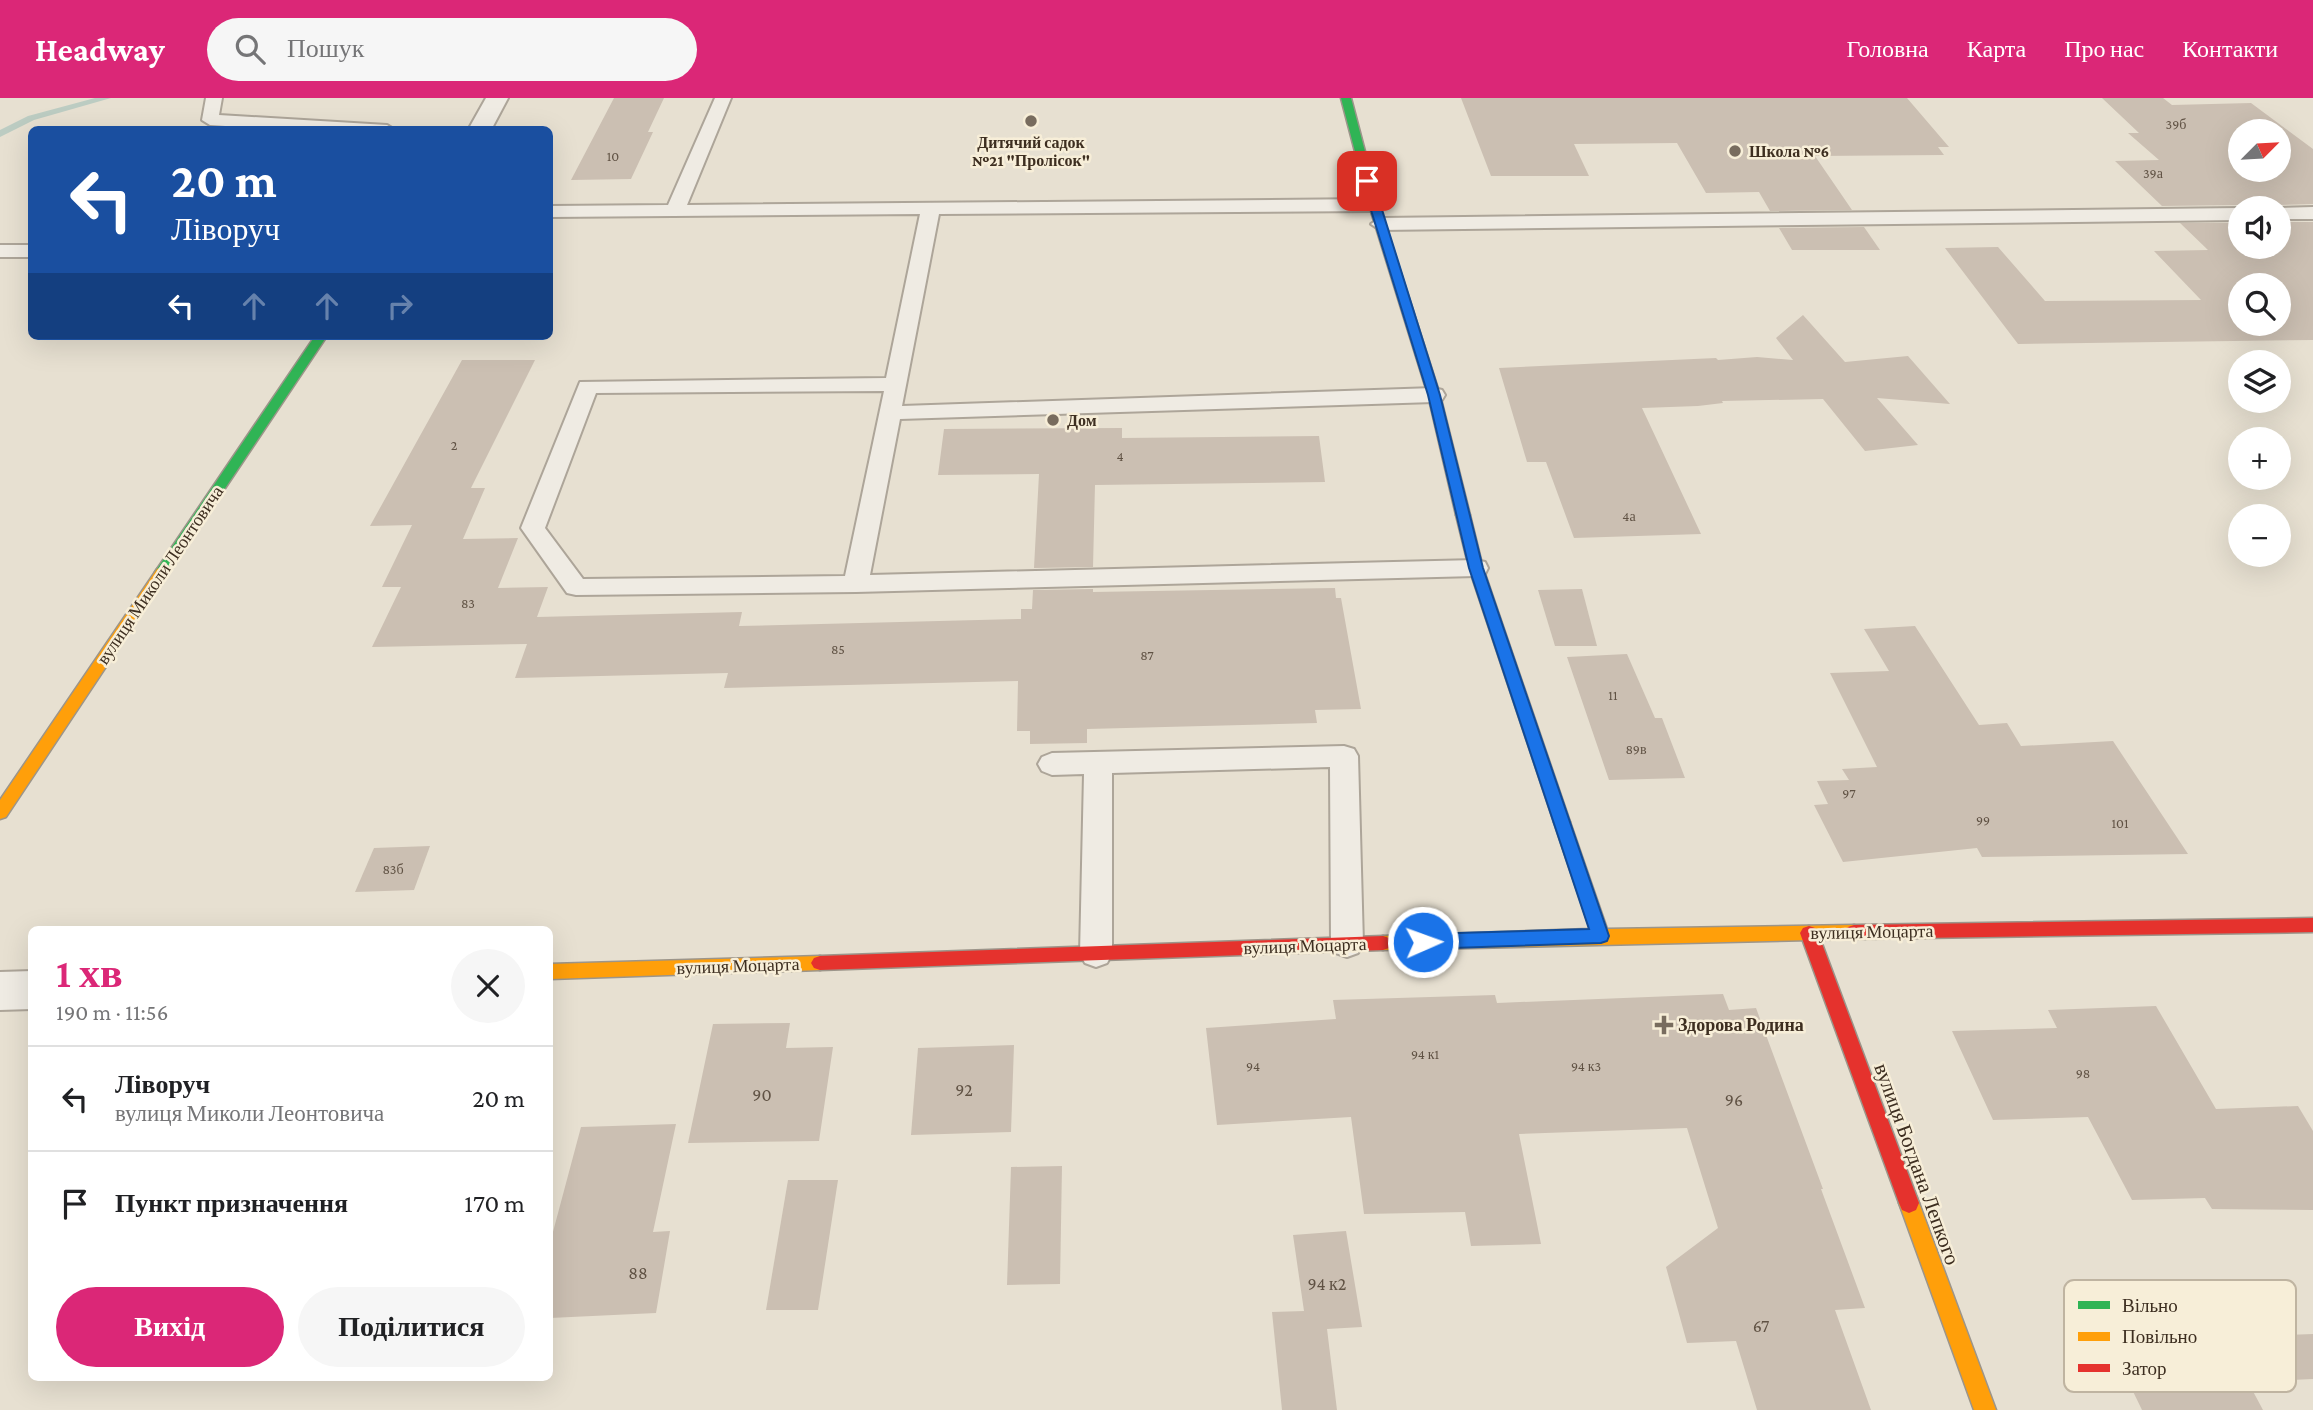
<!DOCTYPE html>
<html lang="uk">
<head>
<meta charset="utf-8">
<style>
	:root { --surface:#fff; --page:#f6f6f6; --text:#202124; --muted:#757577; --line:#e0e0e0; --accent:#db2777 }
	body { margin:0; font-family:"Crimson Pro",serif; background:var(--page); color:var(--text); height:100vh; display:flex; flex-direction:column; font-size:26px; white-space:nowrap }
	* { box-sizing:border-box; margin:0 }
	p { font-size:23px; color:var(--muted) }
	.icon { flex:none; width:38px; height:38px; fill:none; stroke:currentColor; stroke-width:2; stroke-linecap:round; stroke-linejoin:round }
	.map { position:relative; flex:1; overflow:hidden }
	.drawer { position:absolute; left:28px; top:828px; width:525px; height:455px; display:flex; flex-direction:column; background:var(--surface); border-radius:10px; box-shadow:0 7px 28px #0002 }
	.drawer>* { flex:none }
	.guide { position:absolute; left:28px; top:28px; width:525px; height:214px; border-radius:10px; box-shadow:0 7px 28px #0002; background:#1a4fa0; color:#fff; overflow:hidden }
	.needle { width:46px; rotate:66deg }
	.buttons { position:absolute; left:2228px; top:21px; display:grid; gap:14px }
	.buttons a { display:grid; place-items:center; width:63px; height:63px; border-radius:50%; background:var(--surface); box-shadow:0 7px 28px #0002; font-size:35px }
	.pin { position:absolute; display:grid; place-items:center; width:60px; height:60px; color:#fff; margin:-30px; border-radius:14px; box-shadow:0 4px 10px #0006 }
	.me { position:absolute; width:77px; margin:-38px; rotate:88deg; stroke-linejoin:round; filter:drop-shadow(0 0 5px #0008) }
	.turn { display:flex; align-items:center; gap:24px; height:147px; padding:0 28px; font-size:32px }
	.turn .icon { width:91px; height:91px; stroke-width:2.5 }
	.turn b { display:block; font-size:49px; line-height:60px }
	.lanes { display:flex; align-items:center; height:66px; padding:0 28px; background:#0003; justify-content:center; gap:35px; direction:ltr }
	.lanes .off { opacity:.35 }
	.round { display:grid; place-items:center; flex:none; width:74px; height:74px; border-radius:37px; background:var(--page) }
	.head { display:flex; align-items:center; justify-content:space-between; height:119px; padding:0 28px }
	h1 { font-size:42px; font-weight:600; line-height:52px; color:var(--accent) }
	.primary-button { display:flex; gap:14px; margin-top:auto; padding:14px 28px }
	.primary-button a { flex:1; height:80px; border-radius:42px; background:var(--accent); color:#fff; font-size:28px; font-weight:600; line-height:80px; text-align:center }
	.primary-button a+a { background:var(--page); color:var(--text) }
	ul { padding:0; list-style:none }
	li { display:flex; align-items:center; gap:21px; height:105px; padding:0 28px; border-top:2px solid var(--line) }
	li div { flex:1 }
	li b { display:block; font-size:26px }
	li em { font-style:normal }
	header { display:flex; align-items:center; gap:42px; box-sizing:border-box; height:98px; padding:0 35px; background:var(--accent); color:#fff }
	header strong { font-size:33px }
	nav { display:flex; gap:38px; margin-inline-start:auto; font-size:24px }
	.search { width:490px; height:63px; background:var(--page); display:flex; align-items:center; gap:18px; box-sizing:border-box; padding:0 24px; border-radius:38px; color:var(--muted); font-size:26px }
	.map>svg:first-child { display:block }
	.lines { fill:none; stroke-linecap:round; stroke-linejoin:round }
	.stream { fill:#bcccc2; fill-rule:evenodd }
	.building { fill:#cbbfb2; fill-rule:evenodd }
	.lane-casing { stroke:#ada599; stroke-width:4 }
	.street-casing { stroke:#ada599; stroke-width:4 }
	.fast-casing { stroke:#9c958a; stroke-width:3 }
	.slow-casing { stroke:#9c958a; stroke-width:3 }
	.jam-casing { stroke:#9c958a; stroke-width:3 }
	.lane { fill:#efebe3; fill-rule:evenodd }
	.street { fill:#efebe3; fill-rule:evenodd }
	.fast { fill:#30b455; fill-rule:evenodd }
	.slow { fill:#ff9f0a; fill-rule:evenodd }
	.jam { fill:#e5322d; fill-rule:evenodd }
	.route { fill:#1a73e8; stroke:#114b97; stroke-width:2 }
	.poi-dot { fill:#786c5e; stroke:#f7eed8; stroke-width:2.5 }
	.labels { text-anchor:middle; stroke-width:5; stroke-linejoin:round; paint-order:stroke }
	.number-label { font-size:14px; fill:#605244 }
	.far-poi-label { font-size:16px; font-weight:bold; fill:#3d2e20; stroke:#f7eed8; text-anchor:start }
	.street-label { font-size:18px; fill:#3d2e20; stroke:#f7eed8 }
	.poi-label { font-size:18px; font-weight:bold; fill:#3d2e20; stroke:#f7eed8; text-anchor:start }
	.near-number-label { font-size:18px; fill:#605244 }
	.near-street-label { font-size:21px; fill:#3d2e20; stroke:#f7eed8 }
	.key { fill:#f7eed8; stroke:#bfb4a1; stroke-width:2 }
	.key-label { font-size:19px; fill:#3d2e20 }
</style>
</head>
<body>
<header>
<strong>Headway</strong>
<div class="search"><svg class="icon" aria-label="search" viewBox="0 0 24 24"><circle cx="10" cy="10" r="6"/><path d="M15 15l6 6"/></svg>Пошук</div>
<nav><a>Головна</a><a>Карта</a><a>Про нас</a><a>Контакти</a></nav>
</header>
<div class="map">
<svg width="2313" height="1312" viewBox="0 0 2313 1312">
	<rect width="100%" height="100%" fill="#e7e0d1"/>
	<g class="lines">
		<!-- stream -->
		<path class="stream" d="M95 0H111L34 22 0 39V32L28 18Z"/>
	</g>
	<!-- building -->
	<g class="building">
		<path d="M614 0H664L648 34H653L631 81 571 82Z"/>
		<path d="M1461 0H1907L1949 49H1938L1944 57 1815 58 1852 112 1770 113 1759 94 1706 95 1677 45 1574 46 1589 78H1491Z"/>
		<path d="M2102 0H2163L2172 7 2251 5 2313 51V106L2275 107 2272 110H2243L2240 107 2162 108 2115 63 2159 62 2128 35H2139ZM2240 33H2278V72H2240Z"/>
		<path d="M2278 124H2313V242L2018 246 1945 150 1998 149 2045 203 2201 202 2154 153 2208 152 2180 125H2240V149H2278ZM2240 187H2278V226H2240Z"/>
		<path d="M1864 129 1880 152H1792L1779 130Z"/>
		<path d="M1803 217 1845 264 1908 258 1950 306 1877 300 1918 347 1865 353 1823 301 1722 303 1723 305 1698 308 1642 310 1701 436 1574 440 1546 364H1527L1499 270 1716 260 1718 262 1757 259 1793 262 1776 240Z"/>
		<path d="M462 262H535L471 390H485L463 441 518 440 498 490 548 489 537 519 742 514 739 528 1021 521V511H1032L1033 492 1093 491V494L1335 490 1336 500H1341L1361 611 1315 612 1317 625 1087 631V645L1030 646V633H1017L1018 583 724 590 728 575 515 580 527 546 372 549 401 489H382L412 427 370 428Z"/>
		<path d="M1122 330V340L1319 338 1325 384 1095 387 1093 469 1034 470 1039 376 938 377 944 331Z"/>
		<path d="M1582 491 1597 548H1555L1538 492Z"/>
		<path d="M1915 528 1979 627 2007 625 2021 648 2113 643 2188 756 1982 759 1977 750 1843 764 1814 707 1828 706 1817 683 1849 682 1842 671 1877 669 1830 575 1889 573 1864 531Z"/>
		<path d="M1627 556 1655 620H1662L1685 680 1609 682 1567 559Z"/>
		<path d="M430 748 414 792 355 794 374 750Z"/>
		<path d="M1723 896 1729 912 1756 910 1823 1091H1821L1865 1210 1835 1212 1871 1312H1757L1736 1243 1687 1245 1666 1169 1718 1130 1687 1030 1519 1036 1541 1146 1471 1148 1465 1114 1364 1116 1351 1019 1217 1027 1206 930 1336 921 1333 902 1495 897 1497 905Z"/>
		<path d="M2156 908 2216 1011 2298 1008 2313 1033V1112L2212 1111 2205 1100 2132 1102 2088 1019 1993 1022 1952 933 2057 930 2048 912Z"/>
		<path d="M790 925 786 950 833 949 819 1043 688 1045 713 926Z"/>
		<path d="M1014 947 1011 1034 911 1037 918 950Z"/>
		<path d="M676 1026 653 1134 670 1133 656 1215 550 1220V1145L581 1029Z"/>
		<path d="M1062 1068 1060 1186 1007 1187 1011 1069Z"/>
		<path d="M788 1082H838L818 1212H766Z"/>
		<path d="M1346 1133 1362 1229 1327 1231 1337 1312H1282L1272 1214 1304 1213 1293 1137Z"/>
		<path d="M2313 1236V1281L2248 1284 2263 1312H2142L2109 1244Z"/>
	</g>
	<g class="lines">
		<!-- lane casing -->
		<g class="lane-casing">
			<g id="lane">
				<path d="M206 0H222L219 17 387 27 395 32H288L210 27 202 22Z"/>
				<path d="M715 0H731L687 107 1374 101 1383 107 1374 113 939 116 902 308 1434 290 1442 292 1445 297 1442 302 1434 304 900 321 870 477 1476 462 1485 464 1488 470 1485 476 1476 478 856 494 576 497 567 495 521 430 580 284 886 280 920 116 550 119V108L668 107ZM884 293 845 478 583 481 545 430 596 295Z"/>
				<path d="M2313 109V121H2278V110H2275Z"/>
				<path d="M2240 110V122L1380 132 1371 126 1380 120Z"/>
				<rect x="0" y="147" width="32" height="12"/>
				<path d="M1344 648 1354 651 1358 658 1363 846 1358 855 1347 859 1336 855 1331 846 1330 669 1112 675V856L1107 865 1096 869 1085 865 1080 856 1084 676 1052 677 1042 673 1038 666 1042 659 1052 655Z"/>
			</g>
		</g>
		<!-- street casing -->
		<g class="street-casing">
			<g id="street">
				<path d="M486 0H508L491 32H468Z"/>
				<path d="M32 873V911L0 912V874Z"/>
			</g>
		</g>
		<!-- fast casing -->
		<g class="fast-casing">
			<g id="fast">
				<path d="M1341 0H1351L1379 107 1440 297 1470 417 1468 420H1458L1456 417 1428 297 1369 107Z"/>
				<path d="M315 238H327L167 477H157L155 474 157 471Z"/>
			</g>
		</g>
		<!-- slow casing -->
		<g class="slow-casing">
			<g id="slow">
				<path d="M162 469 169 474 167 477 6 719 0 721V702L157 471Z"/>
				<path d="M1562 718 1568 720 1570 724 1607 831 1854 827 1860 829 1863 834 1860 839 1854 841 1383 852 1377 850 1374 845 1377 840 1383 838 1590 831 1554 724 1556 720Z"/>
				<path d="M820 858 826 860 829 865 826 870 820 872 550 881V866Z"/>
				<path d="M1909 1095 1916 1098 1919 1105 1996 1312H1974L1899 1105 1902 1098Z"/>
			</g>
		</g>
		<!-- jam casing -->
		<g class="jam-casing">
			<g id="jam">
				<path d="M1463 413 1470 417 1483 470 1570 724 1568 728H1556L1554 724 1469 470 1456 417Z"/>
				<path d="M2313 820V834L1854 841 1848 839 1845 834 1848 829 1854 827Z"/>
				<path d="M1809 828 1815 830 1818 835 1919 1105 1916 1112 1909 1115 1902 1112 1899 1105 1800 835 1803 830Z"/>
				<path d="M1383 838 1389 840 1392 845 1389 850 1383 852 820 872 814 870 811 865 814 860 820 858Z"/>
			</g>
		</g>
		<!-- lane -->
		<use href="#lane" class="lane"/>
		<!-- street -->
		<use href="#street" class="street"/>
		<!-- fast -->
		<use href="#fast" class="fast"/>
		<!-- slow -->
		<use href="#slow" class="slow"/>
		<!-- jam -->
		<use href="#jam" class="jam"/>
	</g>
	<!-- route -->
	<path class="route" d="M1367 80 1373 83 1440 297 1483 470 1609 838 1607 843 1601 845 1423 851 1417 849 1414 844 1417 838 1423 836 1589 831 1469 470 1428 297 1362 83Z"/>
	<!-- markers -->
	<g class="poi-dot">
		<circle cx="1031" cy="23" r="7"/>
		<circle cx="1735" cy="53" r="7"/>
		<circle cx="1053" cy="322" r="7"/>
		<path d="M1660.5 916.5h7v7h7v7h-7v7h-7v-7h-7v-7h7z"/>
	</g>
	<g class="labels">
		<!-- number labels -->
		<g class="number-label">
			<text x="2176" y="31">39б</text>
			<text x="613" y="63">10</text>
			<text x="2153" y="80">39а</text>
			<text x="454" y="352">2</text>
			<text x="1120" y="363">4</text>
			<text x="1629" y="423">4а</text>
			<text x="468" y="510">83</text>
			<text x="838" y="556">85</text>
			<text x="1147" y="562">87</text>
			<text x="1613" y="602">11</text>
			<text x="1636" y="656">89в</text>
			<text x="1849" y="700">97</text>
			<text x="1983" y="727">99</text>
			<text x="2120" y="730">101</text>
			<text x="393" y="776">83б</text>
			<text x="1425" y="961">94 к1</text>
			<text x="1253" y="973">94</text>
			<text x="1586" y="973">94 к3</text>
			<text x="2083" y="980">98</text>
		</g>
		<!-- far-poi labels -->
		<g class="far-poi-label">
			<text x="1031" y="50" text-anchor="middle">Дитячий садок<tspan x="1031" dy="18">№21 "Пролісок"</tspan></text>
			<text x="1749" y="59">Школа №6</text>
			<text x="1067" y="328">Дом</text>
		</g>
		<!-- street labels -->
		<g class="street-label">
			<text transform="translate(160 477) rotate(-56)" y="6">вулиця Миколи Леонтовича</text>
			<text transform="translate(1872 834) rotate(-1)" y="6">вулиця Моцарта</text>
			<text transform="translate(1305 848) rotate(-2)" y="6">вулиця Моцарта</text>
			<text transform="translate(738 868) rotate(-2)" y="6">вулиця Моцарта</text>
		</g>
		<!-- poi labels -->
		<g class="poi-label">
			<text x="1678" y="933">Здорова Родина</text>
		</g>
		<!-- near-number labels -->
		<g class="near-number-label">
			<text x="964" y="998">92</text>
			<text x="762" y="1003">90</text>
			<text x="1734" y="1008">96</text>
			<text x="638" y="1181">88</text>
			<text x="1327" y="1192">94 к2</text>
			<text x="1761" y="1234">67</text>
		</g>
		<!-- near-street labels -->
		<g class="near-street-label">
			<text transform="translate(1917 1066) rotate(70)" y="7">вулиця Богдана Лепкого</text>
		</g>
	</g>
	<!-- legend -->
	<rect x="2064" y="1182" width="232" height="112" rx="10" class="key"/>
	<rect x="2078" y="1203" width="32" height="8" fill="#30b455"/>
	<rect x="2078" y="1234" width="32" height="9" fill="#ff9f0a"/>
	<rect x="2078" y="1266" width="32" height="8" fill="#e5322d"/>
	<g class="key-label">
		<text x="2122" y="1214">Вільно</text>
		<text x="2122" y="1245">Повільно</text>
		<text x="2122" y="1277">Затор</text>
	</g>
</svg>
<div class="buttons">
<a><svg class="needle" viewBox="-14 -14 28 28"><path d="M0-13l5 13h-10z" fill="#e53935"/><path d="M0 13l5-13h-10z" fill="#757577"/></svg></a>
<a><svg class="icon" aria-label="sound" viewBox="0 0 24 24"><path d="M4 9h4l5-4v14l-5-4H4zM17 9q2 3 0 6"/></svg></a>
<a><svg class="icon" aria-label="search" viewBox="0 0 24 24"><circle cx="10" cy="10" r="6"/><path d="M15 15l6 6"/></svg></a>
<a><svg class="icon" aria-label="layers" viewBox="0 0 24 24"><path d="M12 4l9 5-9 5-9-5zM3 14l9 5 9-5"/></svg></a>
<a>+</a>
<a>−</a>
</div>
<div class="pin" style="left:1367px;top:83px;background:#d93025"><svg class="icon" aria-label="arrive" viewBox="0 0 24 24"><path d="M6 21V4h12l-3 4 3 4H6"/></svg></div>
<svg class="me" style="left:1423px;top:844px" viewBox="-20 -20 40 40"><circle r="17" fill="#1a73e8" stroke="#fff" stroke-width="3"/><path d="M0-11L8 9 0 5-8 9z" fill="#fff"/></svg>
<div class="guide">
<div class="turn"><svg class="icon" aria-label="left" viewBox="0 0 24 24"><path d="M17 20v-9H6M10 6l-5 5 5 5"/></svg><div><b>20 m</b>Ліворуч</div></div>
<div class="lanes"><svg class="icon" aria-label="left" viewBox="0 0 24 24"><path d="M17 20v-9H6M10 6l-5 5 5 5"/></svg><svg class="icon off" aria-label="ahead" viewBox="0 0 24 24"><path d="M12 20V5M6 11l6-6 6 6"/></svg><svg class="icon off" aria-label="ahead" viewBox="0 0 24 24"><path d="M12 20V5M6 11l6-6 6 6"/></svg><svg class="icon off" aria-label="right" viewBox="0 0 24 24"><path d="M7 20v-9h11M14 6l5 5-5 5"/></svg></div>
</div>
<section class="drawer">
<div class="head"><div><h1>1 хв</h1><p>190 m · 11:56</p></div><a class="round"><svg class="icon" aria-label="close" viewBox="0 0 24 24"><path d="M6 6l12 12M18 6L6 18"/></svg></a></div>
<ul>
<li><svg class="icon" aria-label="left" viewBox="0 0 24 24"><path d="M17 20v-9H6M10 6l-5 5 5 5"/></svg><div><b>Ліворуч</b><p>вулиця Миколи Леонтовича</p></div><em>20 m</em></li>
<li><svg class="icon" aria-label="arrive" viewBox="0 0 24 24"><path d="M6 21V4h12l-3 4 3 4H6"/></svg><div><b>Пункт призначення</b></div><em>170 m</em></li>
</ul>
<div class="primary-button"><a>Вихід</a><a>Поділитися</a></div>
</section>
</div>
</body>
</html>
